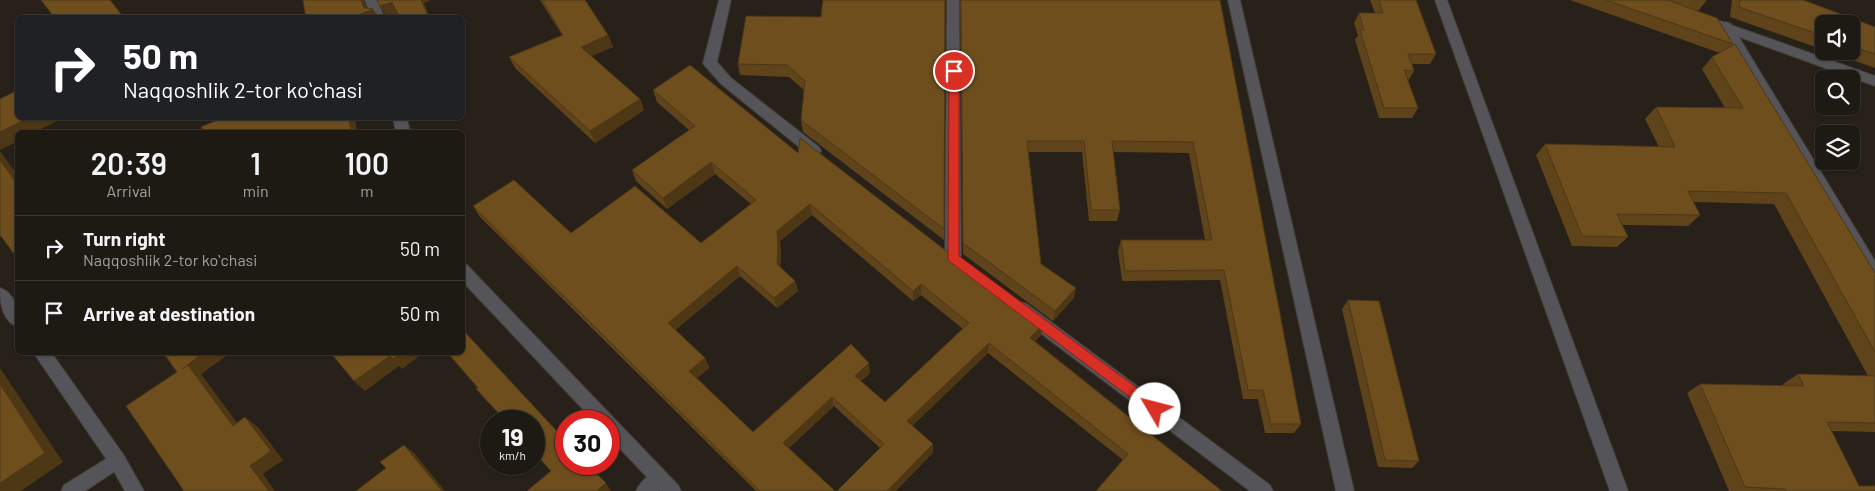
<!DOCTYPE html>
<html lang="en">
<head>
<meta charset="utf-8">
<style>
	:root { --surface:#1d1913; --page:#25221c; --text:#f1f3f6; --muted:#a0a0a0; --line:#3b3833 }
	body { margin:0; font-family:Barlow,sans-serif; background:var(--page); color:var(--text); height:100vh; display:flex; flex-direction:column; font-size:19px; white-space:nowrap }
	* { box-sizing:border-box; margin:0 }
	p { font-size:16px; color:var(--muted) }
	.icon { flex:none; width:28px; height:28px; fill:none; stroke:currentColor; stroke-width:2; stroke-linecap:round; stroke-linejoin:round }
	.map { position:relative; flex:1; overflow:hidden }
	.side { position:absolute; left:15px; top:130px; width:450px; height:225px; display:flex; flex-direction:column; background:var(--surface); border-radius:8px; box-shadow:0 1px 4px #0004,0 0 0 1px var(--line) }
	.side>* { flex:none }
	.banner { position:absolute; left:15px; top:15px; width:450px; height:105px; border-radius:8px; box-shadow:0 1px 4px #0004,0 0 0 1px var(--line); background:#202124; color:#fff; overflow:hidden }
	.tools { position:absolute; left:1815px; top:15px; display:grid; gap:10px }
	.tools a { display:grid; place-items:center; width:45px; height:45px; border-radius:8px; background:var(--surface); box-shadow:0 1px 4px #0004,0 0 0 1px var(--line); font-size:25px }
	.speed { position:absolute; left:480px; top:410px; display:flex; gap:10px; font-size:25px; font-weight:700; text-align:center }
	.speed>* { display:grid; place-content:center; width:65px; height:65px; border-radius:50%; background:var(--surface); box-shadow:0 1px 4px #0004,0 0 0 1px var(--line); line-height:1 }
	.speed small { font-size:12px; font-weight:400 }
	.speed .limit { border:8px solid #d22; background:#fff; color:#111 }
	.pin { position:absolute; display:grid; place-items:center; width:42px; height:42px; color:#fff; margin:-21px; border:2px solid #fff; border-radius:50%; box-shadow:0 1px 5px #0007 }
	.me { position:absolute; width:55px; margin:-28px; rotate:307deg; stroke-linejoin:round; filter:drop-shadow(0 0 4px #0008) }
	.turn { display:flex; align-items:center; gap:18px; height:105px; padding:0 25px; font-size:22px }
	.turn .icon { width:65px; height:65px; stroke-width:2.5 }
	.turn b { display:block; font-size:35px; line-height:42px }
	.eta { display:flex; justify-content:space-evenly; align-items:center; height:85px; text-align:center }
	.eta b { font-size:30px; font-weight:600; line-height:35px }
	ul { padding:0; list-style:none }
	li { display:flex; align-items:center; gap:15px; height:65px; padding:0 25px; border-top:1px solid var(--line) }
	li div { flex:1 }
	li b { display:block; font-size:19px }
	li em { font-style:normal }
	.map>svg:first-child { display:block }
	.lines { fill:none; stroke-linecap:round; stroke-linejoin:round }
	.lane-casing { stroke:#423c35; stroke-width:2 }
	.street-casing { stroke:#423c35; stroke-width:2 }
	.lane { fill:#555458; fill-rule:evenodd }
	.street { fill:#555458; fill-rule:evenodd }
	.wall { fill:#5f431a; fill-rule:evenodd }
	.shaded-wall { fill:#4e3715 }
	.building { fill:#6f4e1e; stroke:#4e3715; fill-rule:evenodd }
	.route { fill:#d93025; stroke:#8d1f18 }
</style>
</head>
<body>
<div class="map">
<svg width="1875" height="491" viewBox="0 0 1875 491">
	<rect width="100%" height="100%" fill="#272119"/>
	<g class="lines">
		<!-- lane casing -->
		<g class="lane-casing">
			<g id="lane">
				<path d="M1435 0H1447L1628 491H1610Z"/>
				<path d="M1726 22 1731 24 1875 261V280L1870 279 1720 27 1721 24Z"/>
				<path d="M117 452 123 454 126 460 123 466 85 491H61L64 485Z"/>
				<path d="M659 470 665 472 668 478 665 484 658 491H636C640 482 650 473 659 470Z"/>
			</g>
		</g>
		<!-- street casing -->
		<g class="street-casing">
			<g id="street">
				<path d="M365 0H377L385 18H372Z"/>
				<path d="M719 0H731L717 62 731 78 819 147 821 151 819 155 814 156 809 155 721 84 705 66 703 63Z"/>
				<path d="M947 0H959L961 258 958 262 953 264 948 262 945 258Z"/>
				<path d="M1228 0H1240L1354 491H1336Z"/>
				<path d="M1703 15 1875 76V86L1698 22 1697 19 1698 16Z"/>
				<path d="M393 118H407L410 132H396Z"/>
				<path d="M462 264 467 265 678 485 681 491H660L609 437V421H594L462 281Z"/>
				<path d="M0 288C17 294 18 312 18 327 2 321 0 303 0 288Z"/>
				<path d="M1021 302 1027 304 1270 485 1273 491H1250L1015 314 1013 309 1015 304Z"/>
				<path d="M33 352H51L123 454 144 491H125L111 466Z"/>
			</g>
		</g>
		<!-- lane -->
		<use href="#lane" class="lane"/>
		<!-- street -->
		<use href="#street" class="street"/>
	</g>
	<!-- wall -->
	<g class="wall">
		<path d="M540 0H585L608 35 613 47 591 56 640 99 644 110 595 143 515 68 509 57 562 35Z"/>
		<path d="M960 0H1220L1301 424 1294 433H1265L1258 399H1243L1220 280 1122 281 1118 251 1121 240H1205L1189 153 1113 152 1120 210 1117 221H1089L1082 152H1028L1041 264 1074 298 1053 321 963 254Z"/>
		<path d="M1370 0H1416L1436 54 1430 64H1412L1414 71 1408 81 1418 108 1412 118H1379L1355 40 1358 35 1354 23 1359 13H1375Z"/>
		<path d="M1570 0H1706V1L1698 11 1733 44 1730 47 1875 273V432L1832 431 1859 486 1875 491H1729L1687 393 1700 384 1784 386 1783 384 1798 374 1868 376 1774 204 1693 202 1700 215 1688 226 1622 225 1628 237 1617 247 1572 246 1536 155 1545 144 1659 147 1645 119 1656 107 1725 108 1702 69 1712 57 1720 53Z"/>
		<path d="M1732 0H1803L1875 27V68L1827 51H1851V24H1824V50L1730 17Z"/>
		<path d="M821 17 944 229V240L803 132 801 120 804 90 789 77 740 75 738 64Z"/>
		<path d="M653 90 798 153 1042 325 1041 335 1035 341 1222 491 1123 460 988 353 912 426 933 453 880 448 834 406 789 448 835 491H756L480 217 473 206 571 233 701 243 751 204 715 174 667 209 636 181 632 170 689 130 657 102ZM812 215 913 301 921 295 963 329 885 402 861 381 870 373 753 432 697 378 709 368 705 358 675 330 740 276 777 308 798 291 795 281 780 267 781 257 780 241Z"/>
		<path d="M1348 300 1419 461 1412 468 1378 467 1342 309Z"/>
	</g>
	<!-- shaded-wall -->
	<g class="shaded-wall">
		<path d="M361 0H364L368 11 373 9 379 18H351L364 8Z"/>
		<path d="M421 0H431L424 3 430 18H429Z"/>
		<path d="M392 2 398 13 387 17 380 6Z"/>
		<path d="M608 35 613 47 585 59 581 47Z"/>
		<path d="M640 99 644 110 595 143 590 131Z"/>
		<path d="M28 118H64L34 132H18V141L0 150V132Z"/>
		<path d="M349 118H355L357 132H351Z"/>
		<path d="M0 151 18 176V185L0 160Z"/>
		<path d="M711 162 715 174 667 209 663 198Z"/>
		<path d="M810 204 812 215 780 241 781 257 779 274 777 264V231Z"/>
		<path d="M737 266 740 276 672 333 668 323Z"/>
		<path d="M795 281 798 291 777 308 774 298Z"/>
		<path d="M921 284V295L913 301V291Z"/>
		<path d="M1076 288 1074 298 1053 321 1055 311Z"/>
		<path d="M1042 325 1041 335 1029 347 1030 338Z"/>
		<path d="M989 343 988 353 908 430 907 421Z"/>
		<path d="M205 352H232L201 374 246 435 233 426 182 369Z"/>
		<path d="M402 352H425L402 369 399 366 365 391 354 381 390 356Z"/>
		<path d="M705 358 709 368 694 381 689 371Z"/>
		<path d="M869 363 870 373 856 385 855 376Z"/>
		<path d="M0 368 63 462 21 491H0Z"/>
		<path d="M832 397 834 406 786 451 783 443Z"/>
		<path d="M245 417 258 427 283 460 263 474 275 491H269L250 466Z"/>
		<path d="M933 444V453L896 491H887Z"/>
		<path d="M404 445 414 453 445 491H442Z"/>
		<path d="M606 483 611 491H597Z"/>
	</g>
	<!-- building -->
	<g class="building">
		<path d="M41 0H110L124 18H55Z"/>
		<path d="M303 0H361L364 8 373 9 351 18H306Z"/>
		<path d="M377 0H421L429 18H400L392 2 380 6Z"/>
		<path d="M542 0H585L608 35 581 47 640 99 590 131 509 57 563 35Z"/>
		<path d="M823 0H945L944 229 801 120 805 81 787 65 738 64 746 16 821 17Z"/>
		<path d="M961 0H1220L1301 424H1271L1263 390H1248L1224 270 1125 271 1121 240H1212L1193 142 1112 141 1120 210H1091L1084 141H1027L1041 264 1076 288 1055 311 963 243Z"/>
		<path d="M1379 0H1416L1436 54H1408L1414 71 1404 70 1418 108H1384L1360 30H1364L1359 13H1383Z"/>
		<path d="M1606 0H1667L1717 18 1733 44Z"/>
		<path d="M1740 0H1803L1875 27V54L1851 46V24H1824V36L1739 7Z"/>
		<path d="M1735 44 1875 273V352L1786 193 1688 191 1700 215 1617 214 1628 237 1582 236 1545 144 1675 147 1656 107 1743 108 1712 57Z"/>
		<path d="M690 65 798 153 800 138 1042 325 1030 338 1222 491H1096L1128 454 989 343 907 421 933 444 887 491H837L884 444 832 397 783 443 835 491H760L473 206 514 180 571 233 635 186 701 243 756 200 711 162 663 198 632 170 695 126 653 90ZM810 204 913 291 921 284 969 323 885 402 855 376 869 363 851 344 753 432 689 371 705 358 668 323 737 266 774 298 795 281 777 264 778 246 777 231Z"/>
		<path d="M18 90V118H28L0 132V99Z"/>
		<path d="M222 118H349L351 132H205L201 127Z"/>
		<path d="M0 160 18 185V259L0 235Z"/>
		<path d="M1348 300 1379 301 1419 461 1385 460Z"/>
		<path d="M462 329 566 441V464H587L606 483 597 491H527L551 471 534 452V421H506L476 389 478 388 447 352H462Z"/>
		<path d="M163 352H205L182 369 188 365 233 426 245 417 271 451 250 466 269 491H184L126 406 177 372Z"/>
		<path d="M330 352H402L393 359 390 356 354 381Z"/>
		<path d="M1798 374 1875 376V423L1827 422 1859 486H1875V491H1786L1785 489 1745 487 1700 384 1804 386Z"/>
		<path d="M0 384 45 453 0 483Z"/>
		<path d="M404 445 442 491H356L386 468 380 462Z"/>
	</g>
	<!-- route -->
	<path class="route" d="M954 67 959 71V256L1160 405 1162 409 1160 413 1155 415 1151 413 949 261 948 258 949 71Z"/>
</svg>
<div class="tools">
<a><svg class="icon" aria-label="sound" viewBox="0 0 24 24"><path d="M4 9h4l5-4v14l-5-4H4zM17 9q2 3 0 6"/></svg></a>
<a><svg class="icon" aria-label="search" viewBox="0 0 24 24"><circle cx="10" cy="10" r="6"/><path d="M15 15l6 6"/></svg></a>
<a><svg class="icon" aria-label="layers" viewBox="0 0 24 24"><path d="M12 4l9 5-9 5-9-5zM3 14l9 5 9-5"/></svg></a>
</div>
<div class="speed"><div>19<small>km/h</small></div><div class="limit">30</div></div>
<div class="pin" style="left:954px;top:71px;background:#d93025"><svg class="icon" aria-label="arrive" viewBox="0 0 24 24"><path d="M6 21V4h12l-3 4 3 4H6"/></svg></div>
<svg class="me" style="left:1155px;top:409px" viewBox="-20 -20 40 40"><circle r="19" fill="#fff"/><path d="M0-13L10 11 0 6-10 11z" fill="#d93025"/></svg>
<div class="banner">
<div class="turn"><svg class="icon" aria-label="right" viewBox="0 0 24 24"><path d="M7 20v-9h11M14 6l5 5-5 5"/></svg><div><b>50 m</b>Naqqoshlik 2-tor koʻchasi</div></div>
</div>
<section class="side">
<div class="eta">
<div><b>20:39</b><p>Arrival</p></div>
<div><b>1</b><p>min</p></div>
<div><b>100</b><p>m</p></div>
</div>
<ul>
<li><svg class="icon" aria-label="right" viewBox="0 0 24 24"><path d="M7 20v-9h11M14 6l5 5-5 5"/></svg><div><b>Turn right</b><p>Naqqoshlik 2-tor koʻchasi</p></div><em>50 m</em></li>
<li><svg class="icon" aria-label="arrive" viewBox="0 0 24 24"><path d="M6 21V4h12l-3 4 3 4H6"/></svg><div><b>Arrive at destination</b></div><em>50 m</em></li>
</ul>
</section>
</div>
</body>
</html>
